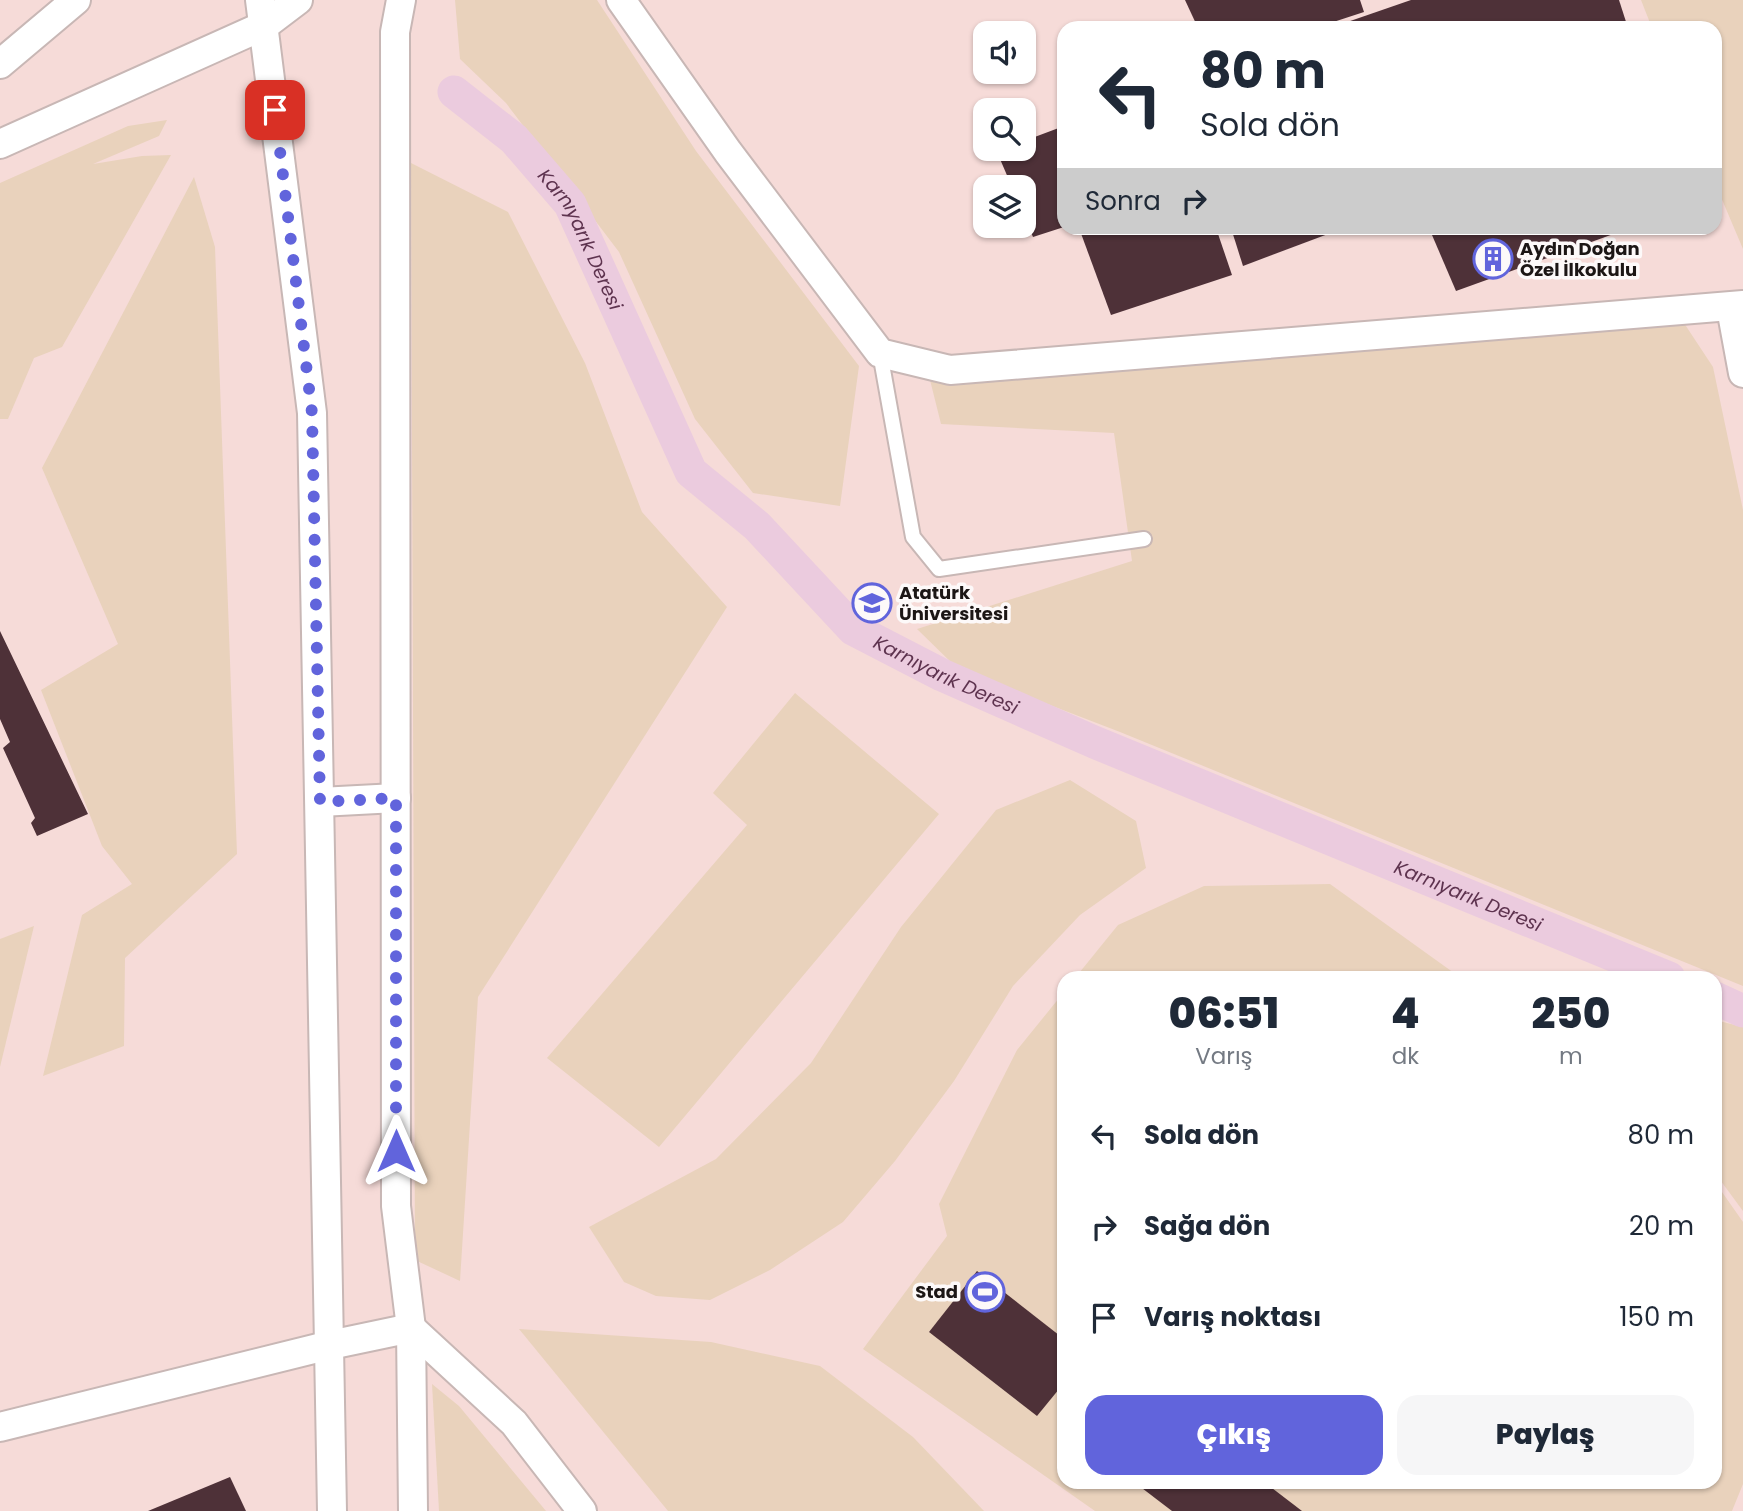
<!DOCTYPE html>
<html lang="tr">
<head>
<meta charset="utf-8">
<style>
	:root { --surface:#fff; --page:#f6f6f7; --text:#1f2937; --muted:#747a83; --accent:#6164dc }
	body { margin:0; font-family:Poppins,sans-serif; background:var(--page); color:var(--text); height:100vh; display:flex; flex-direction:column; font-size:26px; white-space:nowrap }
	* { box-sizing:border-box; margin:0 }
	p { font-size:23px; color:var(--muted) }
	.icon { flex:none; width:38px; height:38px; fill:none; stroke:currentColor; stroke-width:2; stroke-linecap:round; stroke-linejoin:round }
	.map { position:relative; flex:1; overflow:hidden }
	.details { position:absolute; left:1057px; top:971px; width:665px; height:518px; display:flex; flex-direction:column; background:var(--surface); border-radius:21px; box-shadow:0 2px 5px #0004 }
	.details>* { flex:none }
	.banner { position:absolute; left:1057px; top:21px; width:665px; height:214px; border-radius:21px; box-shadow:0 2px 5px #0004; background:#fff; color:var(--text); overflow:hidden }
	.tools { position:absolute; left:973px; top:21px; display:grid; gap:14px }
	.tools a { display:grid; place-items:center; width:63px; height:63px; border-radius:14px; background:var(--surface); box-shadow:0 2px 5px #0004; font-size:35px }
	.pin { position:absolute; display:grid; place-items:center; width:60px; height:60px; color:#fff; margin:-30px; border-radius:14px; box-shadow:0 4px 10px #0006 }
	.me { position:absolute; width:77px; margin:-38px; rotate:0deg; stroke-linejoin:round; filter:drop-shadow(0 0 5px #0008) }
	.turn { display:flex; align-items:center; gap:24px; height:147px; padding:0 28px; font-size:32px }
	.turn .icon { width:91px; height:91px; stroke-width:2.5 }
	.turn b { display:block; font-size:49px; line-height:60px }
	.then { display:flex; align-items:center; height:66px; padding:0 28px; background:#0003; gap:14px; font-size:26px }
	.eta { display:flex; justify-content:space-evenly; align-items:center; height:119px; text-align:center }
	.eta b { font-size:42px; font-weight:800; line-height:49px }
	.button { display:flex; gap:14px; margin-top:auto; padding:14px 28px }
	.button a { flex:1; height:80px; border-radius:21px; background:var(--accent); color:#fff; font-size:28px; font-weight:800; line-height:80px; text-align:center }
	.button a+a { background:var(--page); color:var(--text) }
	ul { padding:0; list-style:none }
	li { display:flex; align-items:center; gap:21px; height:91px; padding:0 28px }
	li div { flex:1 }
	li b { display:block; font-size:26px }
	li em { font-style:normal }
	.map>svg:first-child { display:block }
	.built { fill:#f6dbd8; fill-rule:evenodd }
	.green { fill:#e9d2bc }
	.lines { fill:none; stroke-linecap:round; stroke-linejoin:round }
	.canal { stroke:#ebcbde; stroke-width:33 }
	.building { fill:#4e3138 }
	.lane-casing { stroke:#c8b7b5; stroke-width:18 }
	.street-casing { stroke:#c8b7b5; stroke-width:32 }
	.lane { stroke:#fff; stroke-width:14 }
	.street { stroke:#fff; stroke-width:28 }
	.route { stroke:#6164dc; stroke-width:12; stroke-dasharray:0 21.6 }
	.labels { text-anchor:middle; stroke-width:7; stroke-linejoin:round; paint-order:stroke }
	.poi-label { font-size:18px; font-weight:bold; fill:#1c1615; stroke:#fdf9f9; text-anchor:start }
	.water-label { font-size:19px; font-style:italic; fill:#5e334f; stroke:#fdf9f9 }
</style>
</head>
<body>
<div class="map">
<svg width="1743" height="1511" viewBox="0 0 1743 1511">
	<rect width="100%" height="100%" fill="#fae8e6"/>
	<!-- built -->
	<path class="built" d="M0 0H1743V1511H0ZM1064 28H1715V228H1064ZM985 33H1024V72H985ZM985 110H1024V149H985ZM985 187H1024V226H985ZM1064 978H1715V1482H1064Z"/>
	<!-- green -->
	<g class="green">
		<path d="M455 0H597L696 151 859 366 840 506 753 493 695 419 619 252 506 103 460 59Z"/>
		<path d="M1641 0H1743V249L1715 183V28H1652Z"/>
		<path d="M167 120 159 136 93 164 142 156 171 155 62 347 34 358 8 419H0V183L128 126Z"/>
		<path d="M411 163 508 212 585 363 642 512 727 607 478 997 460 1281 415 1260Z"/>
		<path d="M194 177 215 247 237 854 125 958 124 1046 43 1076 82 915 132 884 102 846 41 690 118 644 42 468Z"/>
		<path d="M1680 317 1713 367 1743 510V986L1120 732 959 670 917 629 1132 561 1114 433 941 424 930 380Z"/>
		<path d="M795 693 939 814 659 1147 547 1058 747 825 713 793Z"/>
		<path d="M1070 780 1136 821 1146 868 1080 915 1013 986 954 1081 895 1161 843 1222 770 1270 710 1300 656 1296 624 1282 589 1227 716 1159 811 1063 901 927 996 810Z"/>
		<path d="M1330 884 1461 978H1075L1118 925 1204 886Z"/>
		<path d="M34 926 0 1067V939Z"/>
		<path d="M1064 992V1482H1715V1182L1743 1222V1484L1732 1511H1095L863 1349 947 1236 939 1204 1017 1050Z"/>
		<path d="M1715 1020 1743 1027V1211L1715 1173Z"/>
		<path d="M519 1329 711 1342 820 1366 913 1437 984 1511H668Z"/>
		<path d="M432 1384 459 1406 546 1511H439Z"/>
	</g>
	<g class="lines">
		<!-- canal -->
		<g class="canal">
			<path id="s1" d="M454 92 514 139 570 204 691 472 757 526 853 629 942 675 1094 742 1669 978"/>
			<path d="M1715 998 1743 1011"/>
		</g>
	</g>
	<!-- building -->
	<g class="building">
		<path d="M1185 0H1360L1364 12 1315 28H1198Z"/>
		<path d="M1411 0H1619L1628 28H1330Z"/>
		<path d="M1064 126V227L1033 237 1024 216V187H1012L997 152 1005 149H1024V141Z"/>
		<path d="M1079 228H1216L1232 275 1111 315Z"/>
		<path d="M1231 228H1344L1243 266Z"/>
		<path d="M1429 228H1630L1456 291Z"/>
		<path d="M0 631 88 814 37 836 31 823 35 818 3 748 10 742 0 719Z"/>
		<path d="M977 1271 1064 1339V1383L1037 1416 929 1332Z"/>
		<path d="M230 1477 246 1511H148Z"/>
		<path d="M1134 1482H1264L1302 1511H1172Z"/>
	</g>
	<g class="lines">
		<!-- lane casing -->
		<g class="lane-casing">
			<path id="lane" d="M880 353 913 537 939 569 1144 539"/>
		</g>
		<!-- street casing -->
		<g class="street-casing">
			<g id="street">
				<path d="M260 0 312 413 332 1511"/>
				<path d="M401 0 395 32 396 1206 411 1328 413 1511"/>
				<path d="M621 0 728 152 880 353 950 370 1743 305"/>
				<path d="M0 64 76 0"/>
				<path d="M0 144 265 25 298 0"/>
				<path d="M1731 308 1743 373"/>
				<path d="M320 802 396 798"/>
				<path d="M0 1427 330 1345 411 1328 514 1423 582 1511"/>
			</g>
		</g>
		<!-- lane -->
		<use href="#lane" class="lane"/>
		<!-- street -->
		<use href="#street" class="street"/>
	</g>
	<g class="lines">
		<!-- route -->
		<path class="route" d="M275 110 312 413 320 802 396 798V1151"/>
	</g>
	<!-- icons -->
	<defs>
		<g id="building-ring" transform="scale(2.0125)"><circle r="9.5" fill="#fdf9f9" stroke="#6164dc" stroke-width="1.5"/><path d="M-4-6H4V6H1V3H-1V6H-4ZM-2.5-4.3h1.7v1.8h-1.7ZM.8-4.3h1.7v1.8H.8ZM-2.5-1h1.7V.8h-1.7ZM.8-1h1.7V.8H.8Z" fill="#6164dc"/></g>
		<g id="university-ring" transform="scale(2.0125)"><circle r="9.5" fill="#fdf9f9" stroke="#6164dc" stroke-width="1.5"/><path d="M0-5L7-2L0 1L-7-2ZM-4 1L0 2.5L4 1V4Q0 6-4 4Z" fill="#6164dc"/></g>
		<g id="stadium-ring" transform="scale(2.0125)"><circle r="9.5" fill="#fdf9f9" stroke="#6164dc" stroke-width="1.5"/><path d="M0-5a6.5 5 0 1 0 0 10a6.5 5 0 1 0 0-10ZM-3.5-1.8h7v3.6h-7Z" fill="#6164dc"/></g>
	</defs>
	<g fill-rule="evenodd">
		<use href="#building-ring" x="1493" y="259"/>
		<use href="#university-ring" x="872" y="603"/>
		<use href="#stadium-ring" x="985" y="1292"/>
	</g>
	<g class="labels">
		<!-- poi labels -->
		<g class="poi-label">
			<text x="1520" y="255">Aydın Doğan<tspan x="1520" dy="21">Özel İlkokulu</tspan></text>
			<text x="899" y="599">Atatürk<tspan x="899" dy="21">Üniversitesi</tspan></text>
			<text x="958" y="1298" text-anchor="end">Stad</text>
		</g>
		<!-- water labels -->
		<g class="water-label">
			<text dy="7" stroke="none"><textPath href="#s1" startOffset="198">Karnıyarık Deresi</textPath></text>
			<text dy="7" stroke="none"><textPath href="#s1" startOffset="786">Karnıyarık Deresi</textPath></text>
			<text dy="7" stroke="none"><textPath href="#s1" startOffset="1353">Karnıyarık Deresi</textPath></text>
		</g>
	</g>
</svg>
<div class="tools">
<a><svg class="icon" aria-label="sound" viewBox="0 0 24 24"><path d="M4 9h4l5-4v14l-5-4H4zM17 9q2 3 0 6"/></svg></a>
<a><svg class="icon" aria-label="search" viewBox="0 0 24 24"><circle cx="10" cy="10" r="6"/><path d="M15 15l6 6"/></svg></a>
<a><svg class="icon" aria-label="layers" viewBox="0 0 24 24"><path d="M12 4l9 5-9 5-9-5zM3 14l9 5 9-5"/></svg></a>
</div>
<div class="pin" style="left:275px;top:110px;background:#d93025"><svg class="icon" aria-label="arrive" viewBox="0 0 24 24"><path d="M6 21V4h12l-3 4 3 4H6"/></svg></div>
<svg class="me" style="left:396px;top:1151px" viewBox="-20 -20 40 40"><path d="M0-17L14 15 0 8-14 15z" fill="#6164dc" stroke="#fff" stroke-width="4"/></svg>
<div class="banner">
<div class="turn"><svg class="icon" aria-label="left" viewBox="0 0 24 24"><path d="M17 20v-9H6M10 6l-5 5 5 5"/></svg><div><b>80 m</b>Sola dön</div></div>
<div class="then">Sonra<svg class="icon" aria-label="right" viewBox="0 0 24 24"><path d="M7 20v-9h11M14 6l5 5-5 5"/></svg></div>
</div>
<section class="details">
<div class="eta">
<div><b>06:51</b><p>Varış</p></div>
<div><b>4</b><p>dk</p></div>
<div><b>250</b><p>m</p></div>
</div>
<ul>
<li><svg class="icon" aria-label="left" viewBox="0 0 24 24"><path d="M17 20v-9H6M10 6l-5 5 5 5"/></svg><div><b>Sola dön</b></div><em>80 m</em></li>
<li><svg class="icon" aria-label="right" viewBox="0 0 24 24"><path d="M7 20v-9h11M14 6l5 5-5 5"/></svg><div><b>Sağa dön</b></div><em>20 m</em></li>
<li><svg class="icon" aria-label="arrive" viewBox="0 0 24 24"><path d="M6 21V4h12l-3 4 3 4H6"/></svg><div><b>Varış noktası</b></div><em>150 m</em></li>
</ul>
<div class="button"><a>Çıkış</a><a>Paylaş</a></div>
</section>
</div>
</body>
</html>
